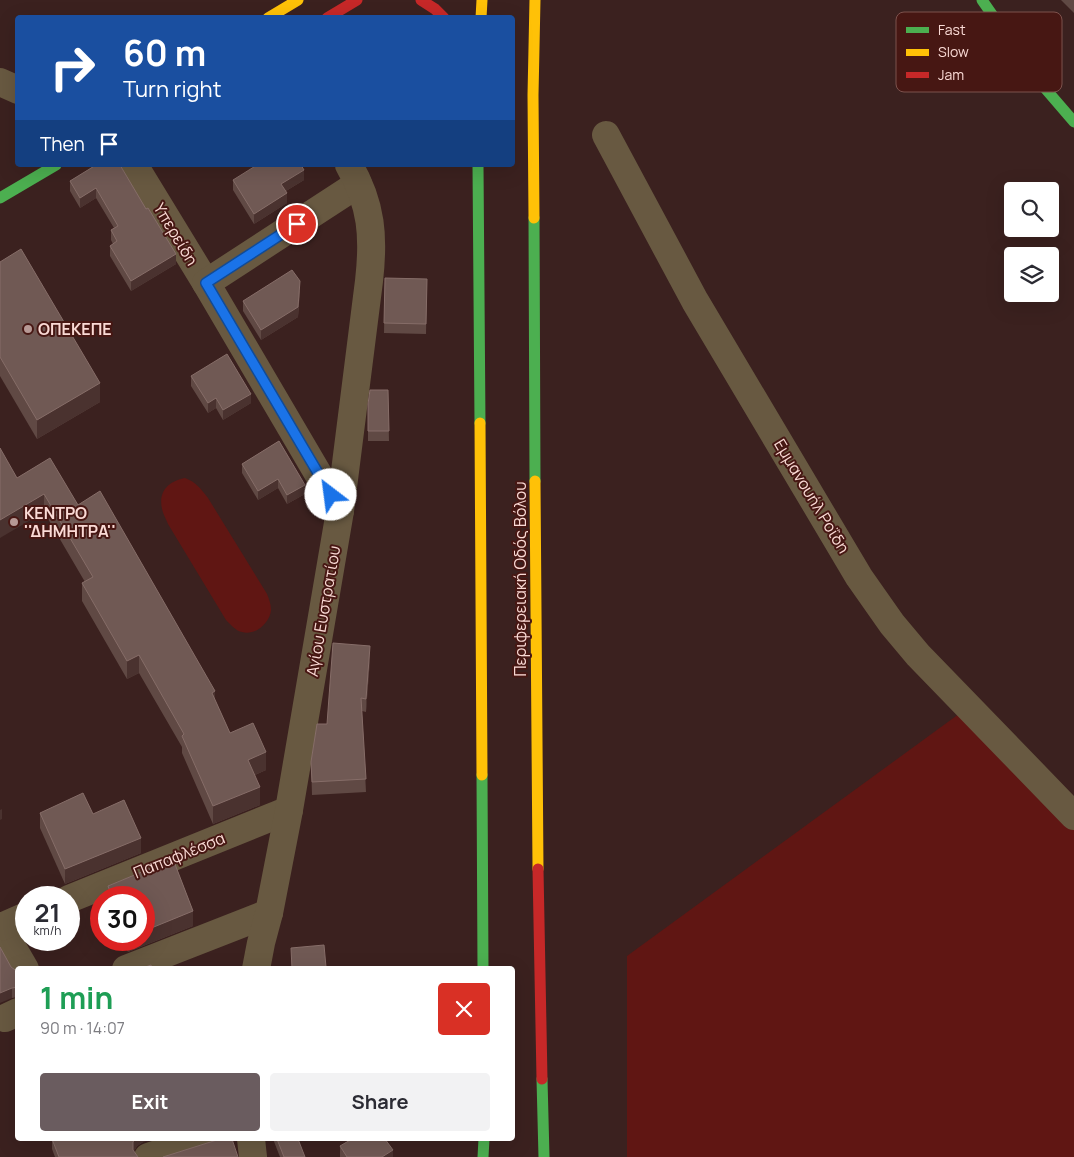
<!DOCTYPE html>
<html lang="en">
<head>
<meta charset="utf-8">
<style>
	:root { --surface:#fff; --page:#f2f2f3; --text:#2b2b33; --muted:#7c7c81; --accent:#6a5c5f }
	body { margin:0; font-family:Manrope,sans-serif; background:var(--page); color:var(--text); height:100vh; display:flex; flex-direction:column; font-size:19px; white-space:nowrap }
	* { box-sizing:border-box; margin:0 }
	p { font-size:16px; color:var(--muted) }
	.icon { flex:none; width:28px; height:28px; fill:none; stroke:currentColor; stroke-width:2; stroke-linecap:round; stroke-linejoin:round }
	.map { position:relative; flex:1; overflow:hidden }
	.side { position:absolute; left:15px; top:966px; width:500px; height:175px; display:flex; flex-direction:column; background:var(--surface); border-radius:5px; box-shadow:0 5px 20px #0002 }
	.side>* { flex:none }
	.banner { position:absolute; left:15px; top:15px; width:500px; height:152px; border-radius:5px; box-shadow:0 5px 20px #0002; background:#1a4fa0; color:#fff; overflow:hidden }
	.fabs { position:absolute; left:1004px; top:182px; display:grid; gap:10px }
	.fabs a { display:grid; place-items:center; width:55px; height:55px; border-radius:5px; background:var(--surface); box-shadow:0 5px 20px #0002; font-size:25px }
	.speed { position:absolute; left:15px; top:886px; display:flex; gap:10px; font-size:25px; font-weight:700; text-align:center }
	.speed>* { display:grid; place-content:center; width:65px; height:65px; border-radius:50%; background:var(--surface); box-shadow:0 5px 20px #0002; line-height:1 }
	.speed small { font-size:12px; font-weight:400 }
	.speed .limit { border:8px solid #d22; background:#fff; color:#111 }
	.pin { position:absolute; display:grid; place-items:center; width:42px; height:42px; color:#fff; margin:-21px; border:2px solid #fff; border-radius:50%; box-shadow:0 1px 5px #0007 }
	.me { position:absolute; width:55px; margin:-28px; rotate:330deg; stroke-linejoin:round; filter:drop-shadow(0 0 4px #0008) }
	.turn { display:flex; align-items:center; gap:18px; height:105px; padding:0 25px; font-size:22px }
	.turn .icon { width:65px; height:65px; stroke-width:2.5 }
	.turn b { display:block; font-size:35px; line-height:42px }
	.then { display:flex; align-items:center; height:48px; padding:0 25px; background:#0003; gap:10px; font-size:19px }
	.round { display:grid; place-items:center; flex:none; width:52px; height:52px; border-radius:5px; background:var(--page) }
	.summary { display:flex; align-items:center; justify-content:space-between; height:85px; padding:0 25px }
	h1 { font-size:30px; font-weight:700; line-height:38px; color:#1e9e55 }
	.cta { display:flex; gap:10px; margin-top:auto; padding:10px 25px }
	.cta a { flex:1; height:58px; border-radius:5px; background:var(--accent); color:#fff; font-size:20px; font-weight:700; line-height:58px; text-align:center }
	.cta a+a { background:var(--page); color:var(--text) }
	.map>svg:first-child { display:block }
	.green { fill:#601613 }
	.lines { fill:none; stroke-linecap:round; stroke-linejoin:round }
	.street { stroke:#685941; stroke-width:28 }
	.fast { stroke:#4caf50; stroke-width:11 }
	.slow { stroke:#ffc107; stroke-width:11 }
	.jam { stroke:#c62828; stroke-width:11 }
	.wall { fill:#604944 }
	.shaded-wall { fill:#4a322f }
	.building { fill:#705954; stroke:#866d68 }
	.route-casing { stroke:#114b97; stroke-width:12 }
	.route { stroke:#1a73e8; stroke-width:9 }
	.poi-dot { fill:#b79995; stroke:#471713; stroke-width:2 }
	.labels { text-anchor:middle; stroke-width:4; stroke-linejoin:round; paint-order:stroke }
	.street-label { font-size:16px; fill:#fadad5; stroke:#471713 }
	.poi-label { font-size:16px; font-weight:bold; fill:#fadad5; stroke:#471713; text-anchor:start }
	.key { fill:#471713; stroke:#7d524d; stroke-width:1 }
	.key-label { font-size:14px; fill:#fadad5 }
</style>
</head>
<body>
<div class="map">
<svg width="1074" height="1157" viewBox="0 0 1074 1157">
	<rect width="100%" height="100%" fill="#3b211f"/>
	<!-- green -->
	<g class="green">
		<path d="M185 478C196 482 201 489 208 498L267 594C269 599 271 604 271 610 270 623 255 636 242 632 236 631 231 625 226 620L168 524C166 519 163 514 162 509 158 491 169 481 185 478Z"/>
		<path d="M963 711 1074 822V1157H627V956Z"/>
	</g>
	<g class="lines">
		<!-- street -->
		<g class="street">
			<path d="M0 82 18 90"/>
			<path d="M606 135 695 301 859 577 892 624 918 655 1074 816"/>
			<path d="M134 165 206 283 340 511"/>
			<path d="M206 283 358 184"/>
			<path d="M69 899 289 810"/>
			<path d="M0 926 25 969"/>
			<path d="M1 927 26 916"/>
			<path d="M126 969 269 913"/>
			<path d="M256 969 261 943 269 913 289 810 340 511 369 281C374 237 372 205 349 165"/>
			<path d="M5 1018 18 1012"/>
			<path d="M251 1139 253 1157"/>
			<path d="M148 1157 202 1139"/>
		</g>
		<!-- fast -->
		<g class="fast">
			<path d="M982 0 1037 79 1074 122"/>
			<path d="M478 165 480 423"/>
			<path d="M0 198 56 165"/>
			<path d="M534 218 535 481"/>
			<path d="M482 775 483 969"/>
			<path d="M542 1079 544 1157"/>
			<path d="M483 1157 484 1139"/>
		</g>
		<!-- slow -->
		<g class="slow">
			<path d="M268 18 298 0"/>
			<path d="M481 18 482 0"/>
			<path d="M534 218 533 95 535 0"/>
			<path d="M480 423 482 775"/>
			<path d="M535 481 538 869"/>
		</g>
		<!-- jam -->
		<g class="jam">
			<path d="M421 0 435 9 444 18"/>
			<path d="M327 18 357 0"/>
			<path d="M538 869 542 1079"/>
		</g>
	</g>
	<!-- wall -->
	<g class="wall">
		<path d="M1061 0H1074V13Z"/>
		<path d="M96 165 176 264 131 291 110 256V246L113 244 111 240V230L114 228 96 198 80 208 70 191V181Z"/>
		<path d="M233 180H304L286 191 287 203 254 224 233 190Z"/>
		<path d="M0 262 100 402 37 439 0 376Z"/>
		<path d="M385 278 427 279 426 334 384 333Z"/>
		<path d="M300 291 298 317 261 340 243 311V301Z"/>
		<path d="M191 376 251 403 223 420 216 408 208 413 191 386Z"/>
		<path d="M388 390 389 441H368V404Z"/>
		<path d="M279 441 305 494 287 504 278 488 258 500 242 473V464Z"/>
		<path d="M17 478 78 505 215 700 230 733 266 770 255 775 260 805 213 824 182 753V747L139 673 127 679 82 601V583L85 582 44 512Z"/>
		<path d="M370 659 366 712 362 711 366 792 312 795 311 762 327 724Z"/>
		<path d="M40 813 93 814 141 853 65 884 40 828Z"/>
		<path d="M173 859 193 911V926L128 952 123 940H144V898H108V886Z"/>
		<path d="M11 967 18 972V997L12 998Z"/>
		<path d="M52 1139 143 1142 137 1146 134 1151 138 1157H55L52 1149Z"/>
		<path d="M273 1139H298L305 1157H280Z"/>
		<path d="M340 1146 393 1157H340Z"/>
	</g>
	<!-- shaded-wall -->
	<g class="shaded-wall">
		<path d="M304 170V180L281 194V184Z"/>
		<path d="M96 188V198L80 208V198Z"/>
		<path d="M287 193V203L254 224V214Z"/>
		<path d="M176 254V264L131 291V281Z"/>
		<path d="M300 281 298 317 261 340V330Z"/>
		<path d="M100 383V402L37 439V420Z"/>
		<path d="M251 394V403L223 420V410Z"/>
		<path d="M216 398V408L208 413V403Z"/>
		<path d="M278 479V488L258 500V491Z"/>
		<path d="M305 485V494L287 504V495Z"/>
		<path d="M44 494V512L0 538V520Z"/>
		<path d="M370 646V659L366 712V699Z"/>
		<path d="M139 655V673L127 679V661Z"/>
		<path d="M215 691V709L212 693Z"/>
		<path d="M266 752V770L248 778V760Z"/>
		<path d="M260 787V805L213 824V806Z"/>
		<path d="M2 809V819L0 820V810Z"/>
		<path d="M141 838V853L65 884V869Z"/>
		<path d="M193 911V926L128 952V940H144V931Z"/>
		<path d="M12 988V998L0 1003V993Z"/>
		<path d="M135 1139H153L143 1142 137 1146 133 1153V1142Z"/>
		<path d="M393 1150V1157H382Z"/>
	</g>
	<!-- building -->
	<g class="building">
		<path d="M96 165H120L146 209 148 208 176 254 131 281 110 246 117 241 111 230 118 226 96 188 80 198 70 181Z"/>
		<path d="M257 165H301L304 170 281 184 287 193 254 214 233 180Z"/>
		<path d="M21 249 100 383 37 420 0 357V262Z"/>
		<path d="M292 270 300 281 298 307 261 330 243 301Z"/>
		<path d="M385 278 427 279 426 324 384 323Z"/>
		<path d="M227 354 251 394 223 410 216 398 208 403 191 376Z"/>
		<path d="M370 390H388L389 431H368V404Z"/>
		<path d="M279 441 305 485 287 495 278 479 258 491 242 464Z"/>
		<path d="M0 448 17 478 50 458 78 505 100 491 215 691 212 693 230 733 253 723 266 752 248 760 260 787 213 806 182 736 184 734 139 655 127 661 82 583 93 577 44 494 0 520Z"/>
		<path d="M333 643 370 646 366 699 361 698 366 779 312 782 311 762 317 724H327Z"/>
		<path d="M83 793 93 814 124 800 141 838 65 869 40 813Z"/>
		<path d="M173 859 193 911 144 931V898H112L108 886Z"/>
		<path d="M324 945 326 967H324V969H292L291 948Z"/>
		<path d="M0 947 11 967 18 972V987L12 988 0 993Z"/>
		<path d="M151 965 152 969H140Z"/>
		<path d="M52 1139H135L133 1142V1150L138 1157H59Z"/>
		<path d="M220 1139H232L238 1157H163Z"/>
		<path d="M277 1139H298L305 1157H284Z"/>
		<path d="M352 1139H385L393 1150 382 1157H347L340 1146Z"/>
	</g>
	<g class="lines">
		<!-- route casing -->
		<g class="route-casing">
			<path id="route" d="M297 224 206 283 331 495"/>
		</g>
		<!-- route -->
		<use href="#route" class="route"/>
	</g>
	<!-- markers -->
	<g class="poi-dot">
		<circle cx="28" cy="329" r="5"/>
		<circle cx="14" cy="522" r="5"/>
	</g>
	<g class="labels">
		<!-- street labels -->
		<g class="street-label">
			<text transform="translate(176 234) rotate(59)" y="6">Υπερείδη</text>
			<text transform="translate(812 496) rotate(59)" y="6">Εμμανουήλ Ροΐδη</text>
			<text transform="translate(520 579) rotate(-90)" y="6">Περιφερειακή Οδός Βόλου</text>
			<text transform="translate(323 611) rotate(-80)" y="6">Αγίου Ευστρατίου</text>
			<text transform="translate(179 855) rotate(-22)" y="6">Παπαφλέσσα</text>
		</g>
		<!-- poi labels -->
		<g class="poi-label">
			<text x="38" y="335">ΟΠΕΚΕΠΕ</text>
			<text x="24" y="519">ΚΕΝΤΡΟ<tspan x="24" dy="18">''ΔΗΜΗΤΡΑ''</tspan></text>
		</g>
	</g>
	<!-- legend -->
	<rect x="896" y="12" width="166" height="80" rx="8" class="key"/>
	<rect x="906" y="27" width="23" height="6" fill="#4caf50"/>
	<rect x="906" y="49" width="23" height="7" fill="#ffc107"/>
	<rect x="906" y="72" width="23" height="6" fill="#c62828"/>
	<g class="key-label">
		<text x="938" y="35">Fast</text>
		<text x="938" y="57">Slow</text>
		<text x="938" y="80">Jam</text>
	</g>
</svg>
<div class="fabs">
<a><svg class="icon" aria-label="search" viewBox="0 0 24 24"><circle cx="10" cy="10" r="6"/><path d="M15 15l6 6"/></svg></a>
<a><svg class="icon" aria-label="layers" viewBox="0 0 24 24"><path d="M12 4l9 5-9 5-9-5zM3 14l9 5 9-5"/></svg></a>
</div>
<div class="speed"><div>21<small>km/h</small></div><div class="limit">30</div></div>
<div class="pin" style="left:297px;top:224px;background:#d93025"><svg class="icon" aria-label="arrive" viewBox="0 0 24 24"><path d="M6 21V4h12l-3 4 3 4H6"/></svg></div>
<svg class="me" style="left:331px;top:495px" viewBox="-20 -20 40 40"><circle r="19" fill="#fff"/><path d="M0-13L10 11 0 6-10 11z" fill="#1a73e8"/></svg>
<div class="banner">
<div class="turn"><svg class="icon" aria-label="right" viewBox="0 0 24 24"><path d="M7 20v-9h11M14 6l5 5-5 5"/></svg><div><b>60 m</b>Turn right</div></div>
<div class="then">Then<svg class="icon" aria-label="arrive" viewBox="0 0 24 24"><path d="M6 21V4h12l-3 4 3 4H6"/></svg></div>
</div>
<section class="side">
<div class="summary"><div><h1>1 min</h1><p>90 m · 14:07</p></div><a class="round" style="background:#d93025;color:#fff"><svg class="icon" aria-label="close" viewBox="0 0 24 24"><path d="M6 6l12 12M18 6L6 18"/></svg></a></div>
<div class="cta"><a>Exit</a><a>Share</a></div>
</section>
</div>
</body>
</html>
